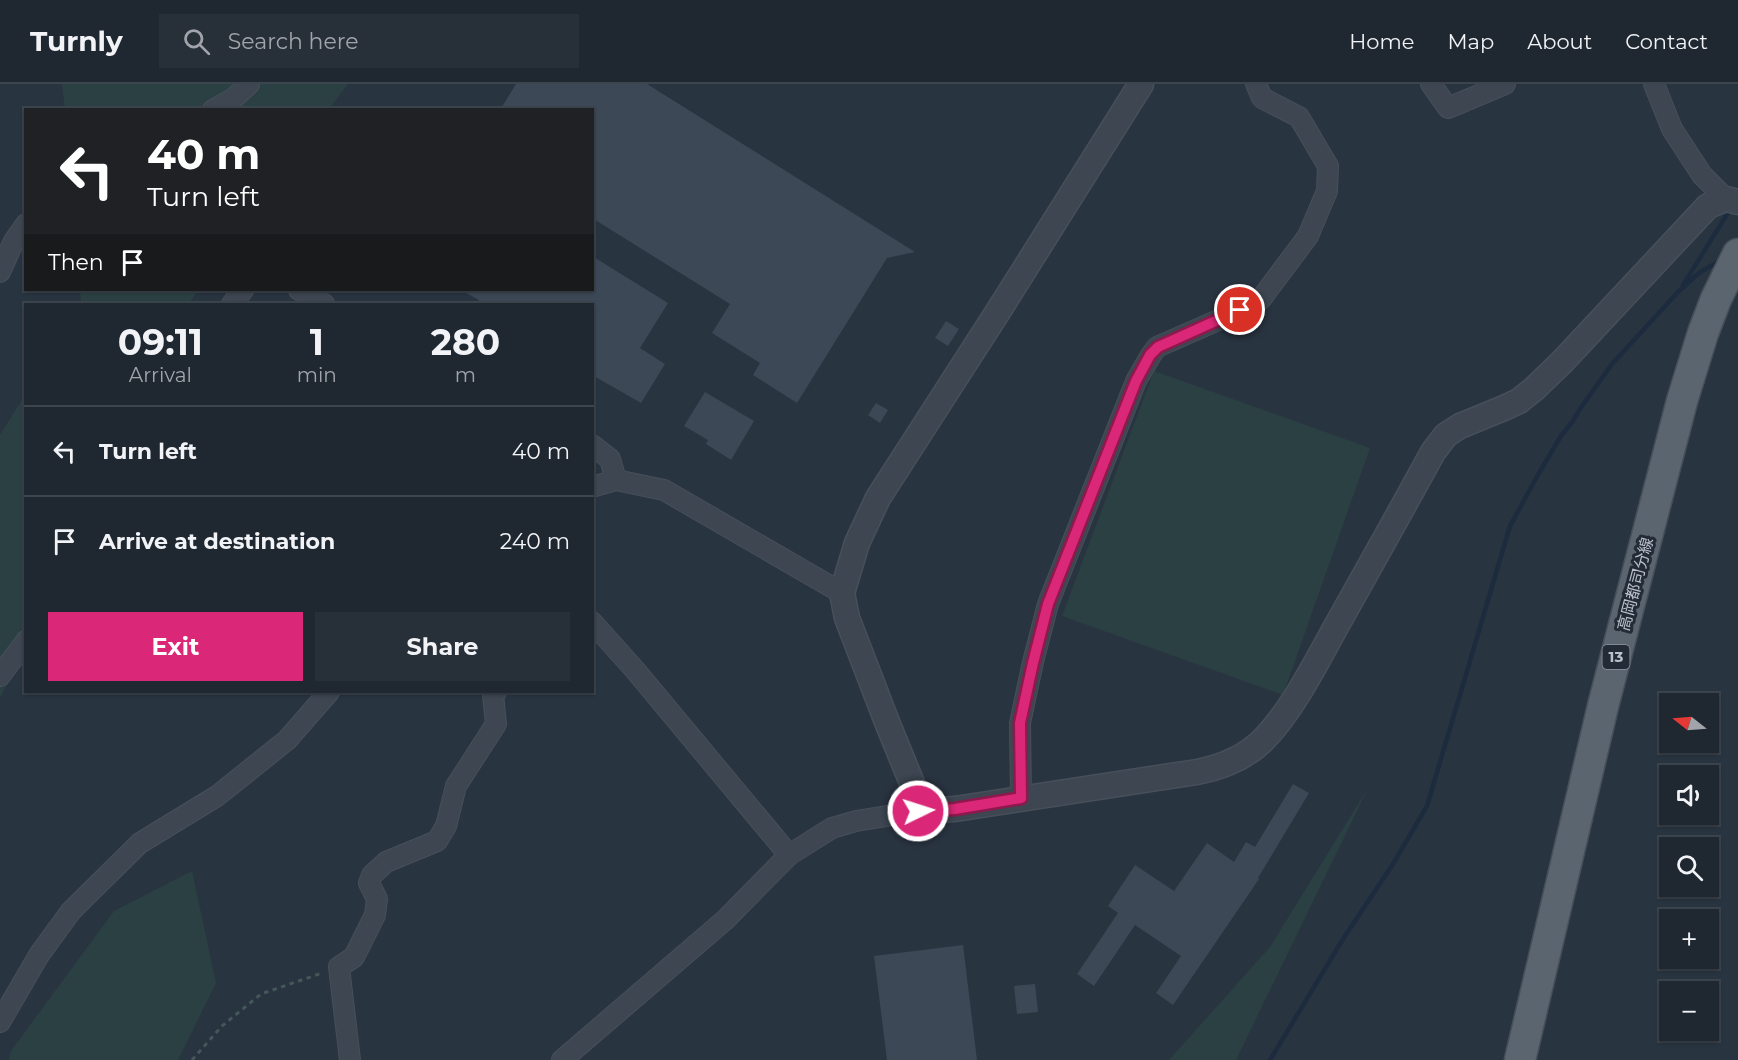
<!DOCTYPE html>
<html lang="en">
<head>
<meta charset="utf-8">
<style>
	:root { --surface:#1f2731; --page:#272f39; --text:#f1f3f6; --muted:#a1a5ab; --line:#3c444d; --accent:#db2777 }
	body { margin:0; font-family:Montserrat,"Noto Sans JP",sans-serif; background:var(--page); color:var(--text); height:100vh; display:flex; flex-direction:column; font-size:22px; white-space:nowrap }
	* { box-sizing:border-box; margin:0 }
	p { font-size:20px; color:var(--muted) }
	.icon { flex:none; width:33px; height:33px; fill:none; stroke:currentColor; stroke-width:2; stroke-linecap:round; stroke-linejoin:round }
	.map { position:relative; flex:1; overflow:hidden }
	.side { position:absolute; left:24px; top:219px; width:570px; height:390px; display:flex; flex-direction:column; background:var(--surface); border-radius:0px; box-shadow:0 2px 4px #0004,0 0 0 2px var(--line) }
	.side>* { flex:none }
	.hud { position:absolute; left:24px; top:24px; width:570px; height:183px; border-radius:0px; box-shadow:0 2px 4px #0004,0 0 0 2px var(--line); background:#202124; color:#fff; overflow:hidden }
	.needle { width:39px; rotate:287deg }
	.buttons { position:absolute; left:1659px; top:609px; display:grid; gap:12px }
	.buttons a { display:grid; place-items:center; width:60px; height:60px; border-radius:0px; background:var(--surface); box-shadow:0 2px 4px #0004,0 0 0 2px var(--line); font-size:30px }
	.pin { position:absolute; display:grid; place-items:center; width:51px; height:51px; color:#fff; margin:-26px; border:3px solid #fff; border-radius:50%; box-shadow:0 2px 6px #0007 }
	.me { position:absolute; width:66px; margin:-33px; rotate:86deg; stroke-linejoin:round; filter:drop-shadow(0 0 4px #0008) }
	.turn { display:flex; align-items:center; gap:21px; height:126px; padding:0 24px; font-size:27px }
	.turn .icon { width:78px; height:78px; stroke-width:2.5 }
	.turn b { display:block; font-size:42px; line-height:51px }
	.then { display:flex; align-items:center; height:57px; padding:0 24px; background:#0003; gap:12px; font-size:22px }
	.eta { display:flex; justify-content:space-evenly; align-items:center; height:102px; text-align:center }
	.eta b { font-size:36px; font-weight:700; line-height:42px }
	.cta { display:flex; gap:12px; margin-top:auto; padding:12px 24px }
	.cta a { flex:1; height:69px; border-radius:0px; background:var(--accent); color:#fff; font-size:24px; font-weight:700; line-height:69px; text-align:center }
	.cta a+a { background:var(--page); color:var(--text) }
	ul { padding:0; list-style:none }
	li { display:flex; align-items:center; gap:18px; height:90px; padding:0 24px; border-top:2px solid var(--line) }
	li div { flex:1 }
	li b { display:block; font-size:22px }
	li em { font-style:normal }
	header { display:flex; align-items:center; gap:36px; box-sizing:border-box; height:84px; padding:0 30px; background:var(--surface); border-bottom:2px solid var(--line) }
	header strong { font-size:28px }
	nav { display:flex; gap:33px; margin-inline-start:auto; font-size:21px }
	.search { width:420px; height:54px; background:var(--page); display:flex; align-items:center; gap:15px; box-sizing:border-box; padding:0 21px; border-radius:0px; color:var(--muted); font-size:22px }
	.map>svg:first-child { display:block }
	.green { fill:#2b4042 }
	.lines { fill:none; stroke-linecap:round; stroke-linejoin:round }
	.stream { stroke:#1d2b3e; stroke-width:4.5 }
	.building { fill:#3c4856 }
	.minor-casing { stroke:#474f5a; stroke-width:22 }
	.tertiary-casing { stroke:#474f5a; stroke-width:27 }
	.primary-casing { stroke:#474f5a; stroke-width:33 }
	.path { stroke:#445859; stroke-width:3; stroke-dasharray:4.5 4.5; stroke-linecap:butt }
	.minor { stroke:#3d4651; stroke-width:20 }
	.tertiary { stroke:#3d4651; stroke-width:24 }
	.primary { stroke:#5b6570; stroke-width:30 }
	.route-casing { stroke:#8e194d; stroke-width:15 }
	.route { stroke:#db2777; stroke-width:10 }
	.labels { text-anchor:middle; stroke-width:6; stroke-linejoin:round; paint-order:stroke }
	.shield { fill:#222b36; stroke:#8c949e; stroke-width:1.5 }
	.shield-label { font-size:15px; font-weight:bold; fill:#bac1cb }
	.street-label { font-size:16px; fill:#bac1cb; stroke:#222b36 }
</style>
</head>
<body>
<header>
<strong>Turnly</strong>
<div class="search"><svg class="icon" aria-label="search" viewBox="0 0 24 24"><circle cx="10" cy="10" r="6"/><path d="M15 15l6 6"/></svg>Search here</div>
<nav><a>Home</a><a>Map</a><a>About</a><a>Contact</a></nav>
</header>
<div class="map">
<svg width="1738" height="976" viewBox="0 0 1738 976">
	<rect width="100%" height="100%" fill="#293441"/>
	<!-- green -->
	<g class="green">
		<path d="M62 0H348L328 26 65 25Z"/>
		<path d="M80 206H198L189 220H79L81 218Z"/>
		<path d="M1154 287 1370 364 1283 611 1062 532Z"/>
		<path d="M25 311V565L0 614V351Z"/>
		<path d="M1368 704 1236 976H1169L1270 863Z"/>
		<path d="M192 787 216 899 178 976H9L11 967 114 827Z"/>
	</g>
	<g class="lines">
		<!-- stream -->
		<g class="stream">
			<path d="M1683 201 1731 124"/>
			<path d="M1270 976 1343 855 1393 780 1427 722 1510 442 1539 389 1561 352 1573 337 1580 325 1612 280 1678 208 1700 188 1722 176"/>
		</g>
	</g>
	<!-- building -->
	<g class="building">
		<path d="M516 0H647L915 168 887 174 797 319 753 291 760 279 712 249 730 220 592 134V26H500Z"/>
		<path d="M592 172 668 219 640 264 665 280 641 319 592 291V220H476L479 216 461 206H592Z"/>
		<path d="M946 237 959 245 948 262 935 254Z"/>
		<path d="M705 308 754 337 731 376 706 360 708 356 684 342Z"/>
		<path d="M876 319 888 326 880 339 868 331Z"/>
		<path d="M1293 700 1309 709 1258 794 1259 795 1173 921 1156 909 1181 872 1135 841 1094 902 1077 890 1118 829 1108 822 1135 781 1174 807 1207 759 1234 778 1246 758 1255 763Z"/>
		<path d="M963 861 977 976H887L874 872Z"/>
		<path d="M1035 900 1038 928 1017 930 1014 902Z"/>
	</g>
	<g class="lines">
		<!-- minor casing -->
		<g class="minor-casing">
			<g id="minor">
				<path d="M1431 0 1448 24 1505 0"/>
				<path d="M1654 0 1672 45 1702 91 1726 115"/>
				<path d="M213 26 234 14 249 0"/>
				<path d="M0 188 14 157 26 140"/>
				<path d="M299 206 324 220"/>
				<path d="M232 220 243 206"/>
				<path d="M592 361 610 375 616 396"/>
				<path d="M592 403 616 396 664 406 842 509"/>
				<path d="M592 538 635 586 789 771"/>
				<path d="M0 592 26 557"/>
				<path d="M1021 714 1020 639 1033 578 1048 520 1136 297 1151 271 1157 263 1241 226 1261 215 1308 152 1327 107 1328 82 1299 33 1262 14 1256 0"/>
				<path d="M0 938 39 871 71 827 140 759 217 712 287 656 329 608"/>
				<path d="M350 976 339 883 354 873 375 831 377 815 369 799 372 791 386 778 437 757 446 742 456 702 496 640 493 611 496 608"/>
				<path d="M562 976 725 836 789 771 832 744 856 737 918 727"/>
			</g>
		</g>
		<!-- tertiary casing -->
		<g class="tertiary-casing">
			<path id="tertiary" d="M1141 0 999 226 878 414 857 459 842 509 847 534 887 638 914 704 918 727 955 725 1197 688C1223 683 1246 674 1265 654 1293 625 1318 575 1338 539 1370 482 1402 425 1433 368L1446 351 1460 342 1504 324 1519 317 1534 305 1562 278 1708 122 1726 115 1738 118"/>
		</g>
		<!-- primary casing -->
		<g class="primary-casing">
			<path id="primary" d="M1520 976 1603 622 1682 317 1703 249 1716 215 1738 170"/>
		</g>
		<!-- path -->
		<path class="path" d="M192 976 222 942 261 910 322 889"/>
		<!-- minor -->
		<use href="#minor" class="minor"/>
		<!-- tertiary -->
		<use href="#tertiary" class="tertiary"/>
		<!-- primary -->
		<use href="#primary" class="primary"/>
	</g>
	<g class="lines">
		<!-- route casing -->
		<g class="route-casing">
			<path id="route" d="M918 727 955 725 1021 714 1020 639 1033 579 1048 520 1136 297 1150 271 1158 263 1240 226"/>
		</g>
		<!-- route -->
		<use href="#route" class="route"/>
	</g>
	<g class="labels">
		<!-- shield labels -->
		<rect class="shield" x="1602.5" y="561" width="27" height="24" rx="4.5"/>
		<g class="shield-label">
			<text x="1616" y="578">13</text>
		</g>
		<!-- street labels -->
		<g class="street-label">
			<text transform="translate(1635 500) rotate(-75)" y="6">高岡都司分線</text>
		</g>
	</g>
</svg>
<div class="buttons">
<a><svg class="needle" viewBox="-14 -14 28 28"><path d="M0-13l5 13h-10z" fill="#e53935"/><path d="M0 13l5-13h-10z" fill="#a1a5ab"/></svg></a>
<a><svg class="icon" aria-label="sound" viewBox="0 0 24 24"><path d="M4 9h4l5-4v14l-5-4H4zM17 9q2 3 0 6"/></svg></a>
<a><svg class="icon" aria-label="search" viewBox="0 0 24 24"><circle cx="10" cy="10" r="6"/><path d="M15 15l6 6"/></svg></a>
<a>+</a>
<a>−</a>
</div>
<div class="pin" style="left:1240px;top:226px;background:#d93025"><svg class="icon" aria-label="arrive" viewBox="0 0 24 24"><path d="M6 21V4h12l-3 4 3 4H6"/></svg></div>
<svg class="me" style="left:918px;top:727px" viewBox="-20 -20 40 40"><circle r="17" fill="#db2777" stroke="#fff" stroke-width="3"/><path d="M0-11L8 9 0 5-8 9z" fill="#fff"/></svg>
<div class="hud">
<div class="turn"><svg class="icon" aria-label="left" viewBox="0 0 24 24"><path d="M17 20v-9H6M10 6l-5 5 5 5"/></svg><div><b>40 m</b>Turn left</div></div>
<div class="then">Then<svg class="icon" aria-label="arrive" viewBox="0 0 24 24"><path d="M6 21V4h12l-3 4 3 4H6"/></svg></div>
</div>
<section class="side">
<div class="eta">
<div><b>09:11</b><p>Arrival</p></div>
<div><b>1</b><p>min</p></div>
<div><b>280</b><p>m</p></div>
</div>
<ul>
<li><svg class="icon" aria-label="left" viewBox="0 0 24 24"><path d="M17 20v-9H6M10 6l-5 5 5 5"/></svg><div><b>Turn left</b></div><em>40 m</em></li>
<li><svg class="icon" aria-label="arrive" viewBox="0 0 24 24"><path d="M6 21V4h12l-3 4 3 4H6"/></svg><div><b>Arrive at destination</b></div><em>240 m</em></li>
</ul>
<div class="cta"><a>Exit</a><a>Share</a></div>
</section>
</div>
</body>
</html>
